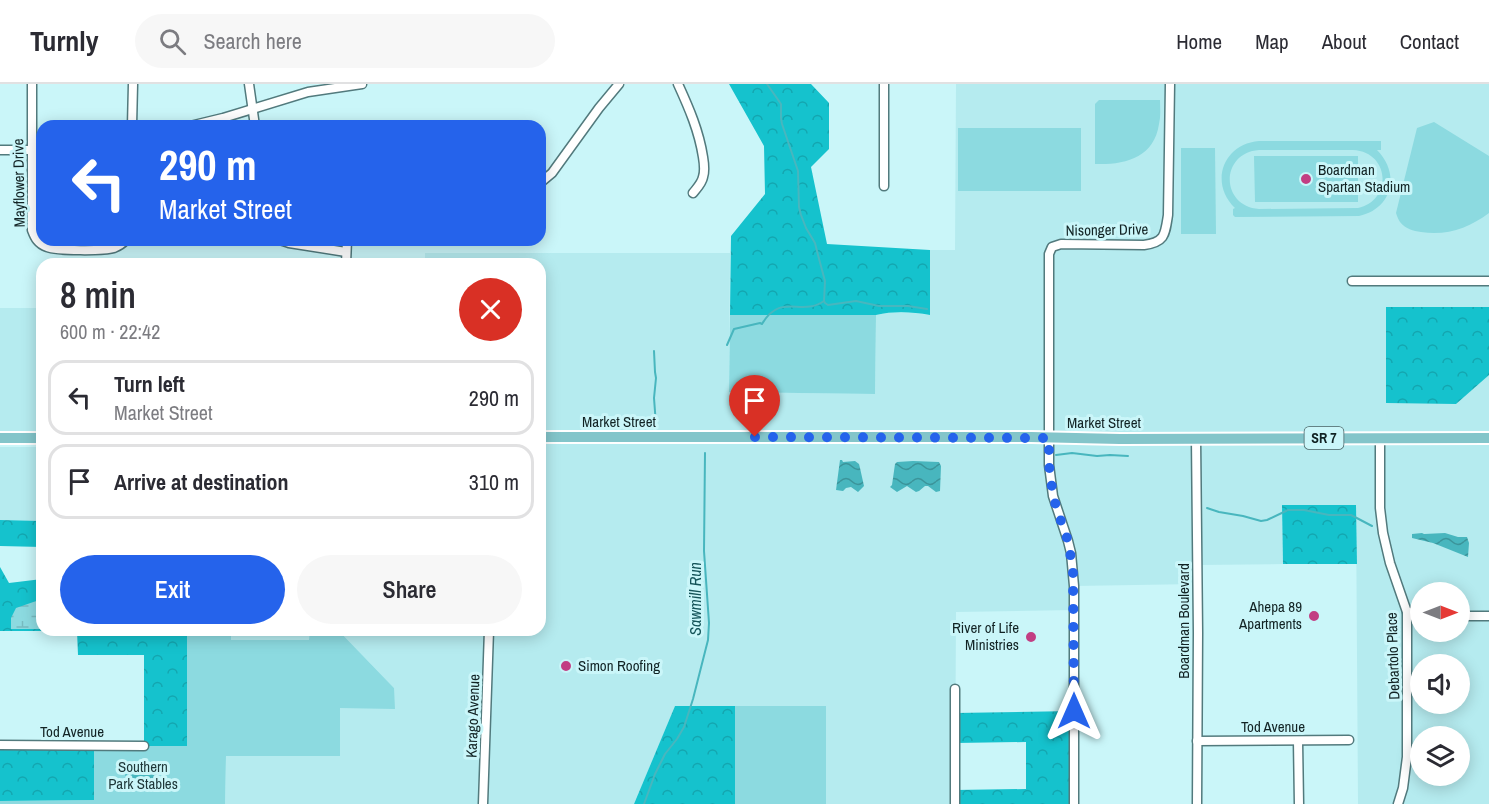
<!DOCTYPE html>
<html lang="en">
<head>
<meta charset="utf-8">
<style>
	:root { --surface:#fff; --page:#f7f7f7; --text:#2b2b33; --muted:#7c7c81; --line:#e1e1e2; --accent:#2563eb }
	body { margin:0; font-family:"Archivo Narrow",sans-serif; background:var(--page); color:var(--text); height:100vh; display:flex; flex-direction:column; font-size:22px; white-space:nowrap }
	* { box-sizing:border-box; margin:0 }
	p { font-size:20px; color:var(--muted) }
	.icon { flex:none; width:33px; height:33px; fill:none; stroke:currentColor; stroke-width:2; stroke-linecap:round; stroke-linejoin:round }
	.map { position:relative; flex:1; overflow:hidden }
	.details { position:absolute; left:36px; top:174px; width:510px; height:378px; display:flex; flex-direction:column; background:var(--surface); border-radius:18px; box-shadow:0 3px 15px #0003 }
	.details>* { flex:none }
	.top-card { position:absolute; left:36px; top:36px; width:510px; height:126px; border-radius:18px; box-shadow:0 3px 15px #0003; background:#2563eb; color:#fff; overflow:hidden }
	.needle { width:39px; rotate:90deg }
	.buttons { position:absolute; left:1410px; top:498px; display:grid; gap:12px }
	.buttons a { display:grid; place-items:center; width:60px; height:60px; border-radius:50%; background:var(--surface); box-shadow:0 3px 15px #0003; font-size:30px }
	.pin { position:absolute; display:grid; place-items:center; width:51px; height:51px; color:#fff; margin:-62px -26px; border-radius:50% 50% 50% 0; rotate:-45deg; box-shadow:0 0 6px #0007 }
	.pin .icon { rotate:45deg }
	.me { position:absolute; width:66px; margin:-33px; rotate:0deg; stroke-linejoin:round; filter:drop-shadow(0 0 4px #0008) }
	.turn { display:flex; align-items:center; gap:21px; height:126px; padding:0 24px; font-size:27px }
	.turn .icon { width:78px; height:78px; stroke-width:2.5 }
	.turn b { display:block; font-size:42px; line-height:51px }
	.round { display:grid; place-items:center; flex:none; width:63px; height:63px; border-radius:32px; background:var(--page) }
	.headline { display:flex; align-items:center; justify-content:space-between; height:102px; padding:0 24px }
	h1 { font-size:36px; font-weight:600; line-height:45px }
	.cta { display:flex; gap:12px; margin-top:auto; padding:12px 24px }
	.cta a { flex:1; height:69px; border-radius:36px; background:var(--accent); color:#fff; font-size:24px; font-weight:600; line-height:69px; text-align:center }
	.cta a+a { background:var(--page); color:var(--text) }
	ul { padding:0; list-style:none }
	li { display:flex; align-items:center; gap:18px; height:75px; margin:0 12px 9px; padding:0 12px; border:3px solid var(--line); border-radius:18px }
	li div { flex:1 }
	li b { display:block; font-size:22px }
	li em { font-style:normal }
	header { display:flex; align-items:center; gap:36px; box-sizing:border-box; height:84px; padding:0 30px; background:var(--surface); border-bottom:2px solid var(--line) }
	header strong { font-size:28px }
	nav { display:flex; gap:33px; margin-inline-start:auto; font-size:21px }
	.search { width:420px; height:54px; background:var(--page); display:flex; align-items:center; gap:15px; box-sizing:border-box; padding:0 21px; border-radius:33px; color:var(--muted); font-size:22px }
	.map>svg:first-child { display:block }
	.built { fill:#b5ebef; fill-rule:evenodd }
	.green { fill:#8cdae0; fill-rule:evenodd }
	.forest { fill:url(#forest-crowns) }
	.wetland { fill:url(#wetland-marsh) }
	.water { fill:url(#water-waves) }
	.lines { fill:none; stroke-linecap:round; stroke-linejoin:round }
	.stream { stroke:#48b6be; stroke-width:2 }
	.minor-casing { stroke:#527a7d; stroke-width:11 }
	.major-casing { stroke:#fff; stroke-width:14 }
	.minor { stroke:#fff; stroke-width:8 }
	.major { stroke:#83c5ca; stroke-width:10 }
	.route { stroke:#2563eb; stroke-width:10; stroke-dasharray:0 18 }
	.poi-dot { fill:#c23e83; stroke:#caf6f9; stroke-width:2 }
	.labels { text-anchor:middle; stroke-width:6; stroke-linejoin:round; paint-order:stroke }
	.shield { fill:#caf6f9; stroke:#496264; stroke-width:1.5 }
	.shield-label { font-size:14px; font-weight:bold; fill:#122324 }
	.poi-label { font-size:15px; fill:#122324; stroke:#caf6f9; text-anchor:start }
	.street-label { font-size:15px; fill:#122324; stroke:#caf6f9 }
	.park-label { font-size:15px; fill:#1e3638; stroke:#caf6f9 }
	.water-label { font-size:16px; font-style:italic; fill:#155459; stroke:#caf6f9 }
</style>
</head>
<body>
<header>
<strong>Turnly</strong>
<div class="search"><svg class="icon" aria-label="search" viewBox="0 0 24 24"><circle cx="10" cy="10" r="6"/><path d="M15 15l6 6"/></svg>Search here</div>
<nav><a>Home</a><a>Map</a><a>About</a><a>Contact</a></nav>
</header>
<div class="map">
<svg width="1489" height="720" viewBox="0 0 1489 720">
	<defs>
		<pattern id="forest-crowns" width="20" height="18" patternUnits="userSpaceOnUse" patternTransform="scale(1.5)"><rect width="20" height="18" fill="#15c2cd"/><path d="M2 6a3 3 0 1 1 6 0M12 15a3 3 0 1 1 6 0" fill="none" stroke="#13a6b0"/></pattern>
		<pattern id="wetland-marsh" width="20" height="14" patternUnits="userSpaceOnUse" patternTransform="scale(1.5)"><rect width="20" height="14" fill="#8cdae0"/><path d="M1 5h8M5 5V1M11 12h8M15 12V8" fill="none" stroke="#78bbc0"/></pattern>
		<pattern id="water-waves" width="16" height="10" patternUnits="userSpaceOnUse" patternTransform="scale(1.5)"><rect width="16" height="10" fill="#48b6be"/><path d="M0 5q4-4 8 0t8 0" fill="none" stroke="#3b949a"/></pattern>
	</defs>
	<rect width="100%" height="100%" fill="#caf6f9"/>
	<!-- built -->
	<g class="built">
		<path d="M956 0H1489V720H1358L1356 421H1282L1283 480 1198 481 1197 500 1074 502V526L956 528 955 720H826L825 622H675L634 720H225L226 672H339L340 624 394 604 338 546H540V180H425V169H730L729 308 875 310 876 231 887 229H915L930 231V166H955ZM1420 508H1460V548H1420ZM1420 580H1460V620H1420ZM1420 652H1460V692H1420Z"/>
		<rect x="0" y="224" width="42" height="130"/>
		<path d="M0 363H42V437L0 436Z"/>
		<rect x="231" y="546" width="79" height="10"/>
	</g>
	<!-- green -->
	<g class="green">
		<path d="M1099 16H1160C1160 24 1161 32 1159 40 1154 74 1125 81 1095 80V20Z"/>
		<path d="M1434 38 1489 72V129C1469 144 1447 152 1421 148 1413 147 1406 145 1400 138 1398 135 1397 132 1396 129L1417 44Z"/>
		<rect x="958" y="44" width="123" height="63"/>
		<path d="M1259 57H1381V66H1377C1401 90 1392 125 1359 132L1235 133 1233 131V125L1235 124C1209 99 1223 60 1259 57ZM1259 66H1353C1390 68 1393 116 1358 124L1259 125C1220 122 1220 69 1259 66Z"/>
		<path d="M1181 64H1215L1216 150H1181Z"/>
		<path d="M1254 72H1358V118H1255Z"/>
		<path d="M730 231H876L875 310 729 308Z"/>
		<path d="M187 546H231V556H309L310 546H338L394 604 395 625 340 624V672H226L225 720H0V717L94 716V662H187Z"/>
		<rect x="735" y="622" width="91" height="98"/>
	</g>
	<!-- forest -->
	<g class="forest">
		<path d="M729 0H811L829 19V65L811 83 827 160 930 166V231C912 228 894 227 876 231H730L731 152 765 110 764 62Z"/>
		<path d="M1386 223H1489V291L1456 320 1386 319Z"/>
		<path d="M1282 421H1356L1357 480H1283Z"/>
		<path d="M0 436 42 437V463L0 462Z"/>
		<path d="M0 483 9 499 42 495V546H187V662H147L144 660V571H78L77 547H0Z"/>
		<path d="M675 622H735V720H634Z"/>
		<path d="M1074 627V720H955V706L1026 705V658L955 659V629Z"/>
		<path d="M0 661 94 662V716L0 717Z"/>
	</g>
	<!-- wetland -->
	<path class="wetland" d="M42 515V545H11V534L16 524Z"/>
	<!-- water -->
	<g class="water">
		<path d="M840 376H842L843 378 855 377 859 380 860 384 864 402 858 408 851 403 846 404 843 407 836 406Z"/>
		<path d="M913 377 939 378 941 382 940 407 936 408 928 402H925L919 407 916 408 907 402 897 408 890 403 892 401 895 380 897 378Z"/>
		<path d="M1422 449 1424 450 1445 449 1458 453H1467L1469 459 1468 473 1433 459 1412 454V450Z"/>
		<path d="M147 679 155 682 154 695 139 697 126 695 125 690 128 681Z"/>
	</g>
	<g class="lines">
		<!-- stream -->
		<g class="stream">
			<path d="M767 0 781 20V34L782 40 798 87 799 123 801 131 806 144 815 159 818 171 825 197 824 217"/>
			<path d="M824 217 825 219 828 221 856 217 879 222H908L927 225"/>
			<path d="M727 261 734 245 760 239 762 240C781 208 801 233 824 217"/>
			<path d="M654 267 655 288 656 294 654 314 656 341"/>
			<path d="M1056 371 1072 369 1097 372 1110 371 1128 372"/>
			<path d="M1207 424 1219 428 1243 432 1261 437 1267 436 1288 426H1304L1329 431H1351L1372 442"/>
			<path d="M644 720 655 690 665 670 677 655 684 643 693 615 708 556 709 539 704 467 705 369"/>
		</g>
		<!-- minor casing -->
		<g class="minor-casing">
			<g id="minor">
				<path d="M32 0V146C35 154 38 160 47 163 57 167 104 167 114 164 119 162 122 160 126 156"/>
				<path d="M249 0 255 42"/>
				<path d="M678 0C689 24 699 47 703 73 704 79 705 87 703 93 702 99 697 104 693 109"/>
				<path d="M884 0V102"/>
				<path d="M132 42 133 0"/>
				<path d="M190 42 223 34 308 8 362 0"/>
				<path d="M0 66H31"/>
				<path d="M540 99 552 89 599 24 619 0"/>
				<path d="M280 156 289 159 346 168"/>
				<path d="M346 180 347 156"/>
				<path d="M1352 197H1489"/>
				<path d="M1196 354 1198 549 1197 720"/>
				<path d="M1380 354V424L1383 449 1390 479 1407 528V673L1403 704 1398 720"/>
				<path d="M1407 528 1420 529"/>
				<path d="M1460 532H1489"/>
				<path d="M1197 657 1349 656"/>
				<path d="M1298 657 1299 720"/>
				<path d="M0 661 144 662"/>
				<path d="M483 720 489 546"/>
				<path d="M955 720V605"/>
				<path d="M1074 720V502L1071 469 1068 457 1053 412 1049 381V170L1052 163 1061 160 1144 161C1165 158 1165 151 1168 131L1170 0"/>
			</g>
		</g>
		<!-- major casing -->
		<g class="major-casing">
			<g id="major">
				<path d="M540 353H1031L1120 355 1489 354"/>
				<path d="M0 354H42"/>
			</g>
		</g>
		<!-- minor -->
		<use href="#minor" class="minor"/>
		<!-- major -->
		<use href="#major" class="major"/>
	</g>
	<g class="lines">
		<!-- route -->
		<path class="route" d="M755 353 1049 354V381L1052 404 1056 423 1068 457 1073 486 1074 627"/>
	</g>
	<!-- markers -->
	<g class="poi-dot">
		<circle cx="1306" cy="95" r="6"/>
		<circle cx="1314" cy="532" r="6"/>
		<circle cx="1031" cy="553" r="6"/>
		<circle cx="566" cy="582" r="6"/>
	</g>
	<g class="labels">
		<!-- shield labels -->
		<rect class="shield" x="1304.5" y="343" width="39" height="22" rx="4.5"/>
		<g class="shield-label">
			<text x="1324" y="359">SR 7</text>
		</g>
		<!-- poi labels -->
		<g class="poi-label">
			<text x="1318" y="91">Boardman<tspan x="1318" dy="17">Spartan Stadium</tspan></text>
			<text x="1302" y="528" text-anchor="end">Ahepa 89<tspan x="1302" dy="17">Apartments</tspan></text>
			<text x="1019" y="549" text-anchor="end">River of Life<tspan x="1019" dy="17">Ministries</tspan></text>
			<text x="578" y="587">Simon Roofing</text>
		</g>
		<!-- street labels -->
		<g class="street-label">
			<text transform="translate(19 99) rotate(-91)" y="5">Mayflower Drive</text>
			<text transform="translate(1107 146) rotate(-1)" y="5">Nisonger Drive</text>
			<text x="619" y="343">Market Street</text>
			<text x="1104" y="344">Market Street</text>
			<text transform="translate(1184 537) rotate(-90)" y="5">Boardman Boulevard</text>
			<text transform="translate(1393 572) rotate(-92)" y="5">Debartolo Place</text>
			<text transform="translate(473 632) rotate(-88)" y="5">Karago Avenue</text>
			<text x="1273" y="648">Tod Avenue</text>
			<text x="72" y="653">Tod Avenue</text>
		</g>
		<!-- park labels -->
		<g class="park-label">
			<text x="143" y="688">Southern<tspan x="143" dy="17">Park Stables</tspan></text>
		</g>
		<!-- water labels -->
		<g class="water-label">
			<text transform="translate(695 515) rotate(-90)" y="6">Sawmill Run</text>
		</g>
	</g>
</svg>
<div class="buttons">
<a><svg class="needle" viewBox="-14 -14 28 28"><path d="M0-13l5 13h-10z" fill="#e53935"/><path d="M0 13l5-13h-10z" fill="#7c7c81"/></svg></a>
<a><svg class="icon" aria-label="sound" viewBox="0 0 24 24"><path d="M4 9h4l5-4v14l-5-4H4zM17 9q2 3 0 6"/></svg></a>
<a><svg class="icon" aria-label="layers" viewBox="0 0 24 24"><path d="M12 4l9 5-9 5-9-5zM3 14l9 5 9-5"/></svg></a>
</div>
<div class="pin" style="left:755px;top:353px;background:#d93025"><svg class="icon" aria-label="arrive" viewBox="0 0 24 24"><path d="M6 21V4h12l-3 4 3 4H6"/></svg></div>
<svg class="me" style="left:1074px;top:627px" viewBox="-20 -20 40 40"><path d="M0-17L14 15 0 8-14 15z" fill="#2563eb" stroke="#fff" stroke-width="4"/></svg>
<div class="top-card">
<div class="turn"><svg class="icon" aria-label="left" viewBox="0 0 24 24"><path d="M17 20v-9H6M10 6l-5 5 5 5"/></svg><div><b>290 m</b>Market Street</div></div>
</div>
<section class="details">
<div class="headline"><div><h1>8 min</h1><p>600 m · 22:42</p></div><a class="round" style="background:#d93025;color:#fff"><svg class="icon" aria-label="close" viewBox="0 0 24 24"><path d="M6 6l12 12M18 6L6 18"/></svg></a></div>
<ul>
<li><svg class="icon" aria-label="left" viewBox="0 0 24 24"><path d="M17 20v-9H6M10 6l-5 5 5 5"/></svg><div><b>Turn left</b><p>Market Street</p></div><em>290 m</em></li>
<li><svg class="icon" aria-label="arrive" viewBox="0 0 24 24"><path d="M6 21V4h12l-3 4 3 4H6"/></svg><div><b>Arrive at destination</b></div><em>310 m</em></li>
</ul>
<div class="cta"><a>Exit</a><a>Share</a></div>
</section>
</div>
</body>
</html>
